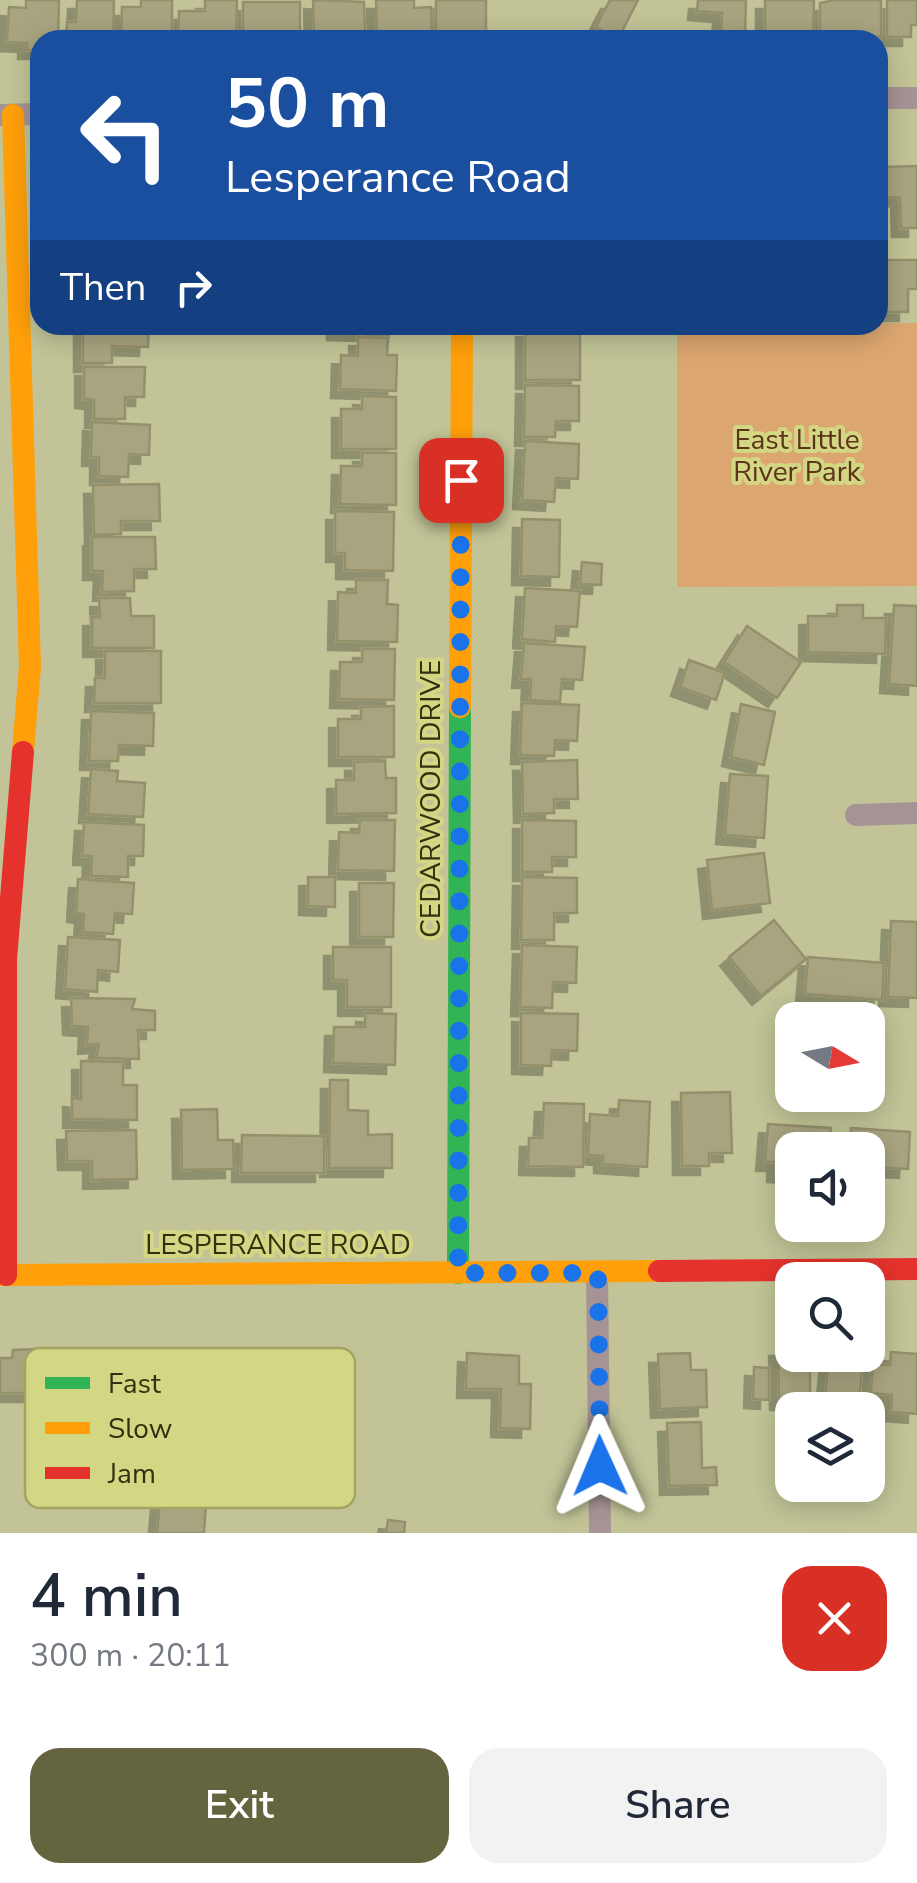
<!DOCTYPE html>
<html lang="en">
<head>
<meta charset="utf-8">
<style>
	:root { --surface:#fff; --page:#f2f2f3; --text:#1f2937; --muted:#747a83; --accent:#64643f }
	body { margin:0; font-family:"Nunito Sans",sans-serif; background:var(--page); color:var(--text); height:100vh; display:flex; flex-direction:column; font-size:38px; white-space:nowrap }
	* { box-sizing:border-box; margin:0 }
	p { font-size:32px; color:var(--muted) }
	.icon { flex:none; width:55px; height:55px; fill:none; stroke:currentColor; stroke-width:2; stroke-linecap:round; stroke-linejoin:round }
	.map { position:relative; height:1533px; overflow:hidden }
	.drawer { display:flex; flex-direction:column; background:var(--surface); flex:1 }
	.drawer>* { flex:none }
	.hud { position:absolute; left:30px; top:30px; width:858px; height:305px; border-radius:30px; box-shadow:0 5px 25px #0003; background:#1a4fa0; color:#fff; overflow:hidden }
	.needle { width:65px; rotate:100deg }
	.fabs { position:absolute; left:775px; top:1002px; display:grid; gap:20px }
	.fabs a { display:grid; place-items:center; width:110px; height:110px; border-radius:20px; background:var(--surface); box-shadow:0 5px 25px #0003; font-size:50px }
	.pin { position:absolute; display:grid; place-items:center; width:85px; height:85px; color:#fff; margin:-42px; border-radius:20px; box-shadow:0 5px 15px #0006 }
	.me { position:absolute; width:110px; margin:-55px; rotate:359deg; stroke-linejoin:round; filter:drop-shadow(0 0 8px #0008) }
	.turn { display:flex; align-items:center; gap:35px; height:210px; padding:0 30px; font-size:45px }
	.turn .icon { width:130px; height:130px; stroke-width:2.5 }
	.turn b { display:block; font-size:70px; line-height:85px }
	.then { display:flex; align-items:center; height:95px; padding:0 30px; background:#0003; gap:20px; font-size:38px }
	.round { display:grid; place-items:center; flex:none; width:105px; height:105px; border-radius:30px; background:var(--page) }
	.head { display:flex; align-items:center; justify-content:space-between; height:170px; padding:0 30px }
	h1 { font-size:60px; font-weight:600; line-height:75px }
	.cta { display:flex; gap:20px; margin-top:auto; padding:20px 30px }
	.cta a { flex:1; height:115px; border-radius:30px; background:var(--accent); color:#fff; font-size:40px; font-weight:600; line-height:115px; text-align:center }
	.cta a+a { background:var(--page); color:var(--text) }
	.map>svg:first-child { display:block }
	.green { fill:#dca670 }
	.building { fill:#a9a480; stroke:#95906c; stroke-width:2.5; filter:url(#shadow) }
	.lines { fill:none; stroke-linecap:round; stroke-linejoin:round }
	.street { stroke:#a69395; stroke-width:22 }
	.fast { stroke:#30b455; stroke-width:22 }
	.slow { stroke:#ff9f0a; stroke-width:22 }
	.jam { stroke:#e5322d; stroke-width:22 }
	.route { stroke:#1a73e8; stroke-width:18; stroke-dasharray:0 32.4 }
	.labels { text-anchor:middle; stroke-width:8; stroke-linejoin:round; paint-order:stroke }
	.park-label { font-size:28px; fill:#5d331a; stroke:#d3d784 }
	.street-label { font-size:28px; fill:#31310f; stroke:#d3d784 }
	.key { fill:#d3d784; stroke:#a2a561; stroke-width:2.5 }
	.key-label { font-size:28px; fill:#31310f }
</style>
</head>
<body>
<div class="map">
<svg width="917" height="1533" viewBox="0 0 917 1533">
	<defs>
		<filter id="shadow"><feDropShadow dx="-9" dy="9" stdDeviation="0" flood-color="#0004"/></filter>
	</defs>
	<rect width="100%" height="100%" fill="#c2c497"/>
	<!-- green -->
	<path class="green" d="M917 323V586L677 587V325Z"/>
	<!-- building -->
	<g class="building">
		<path d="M26 0H59L58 40H40V50H27V43L7 42 9 7 26 8Z"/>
		<path d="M77 0H114L113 40H66L67 22H76Z"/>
		<path d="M141 0H172V40L121 37 122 7H141Z"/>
		<path d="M205 0H237L236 40H178L179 11H205Z"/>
		<path d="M313 0 364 2 365 31 347 32V39L314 40Z"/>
		<path d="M376 0H414V8L431 7 432 39 377 40Z"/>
		<path d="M436 0H486V40L436 39Z"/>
		<path d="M610 0H638L618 39 596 27Z"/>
		<path d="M698 0H746L745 35 721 34 722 13 697 11Z"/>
		<path d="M765 0H814L813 37 765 36Z"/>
		<path d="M835 0H881V37L820 33V3Z"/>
		<path d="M887 0H917V25H911V37H887Z"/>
		<rect x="243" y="2" width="57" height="37"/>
		<path d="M917 166V228H901L900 197 883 198V167Z"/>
		<path d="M878 260H917V289H908V312H878Z"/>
		<path d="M83 325H149L148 347 112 346V363H83Z"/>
		<path d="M336 325H398L397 333 336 331Z"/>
		<rect x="525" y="328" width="55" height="52"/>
		<path d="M358 337 388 338 387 355H397L396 391 340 389 341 355 358 356Z"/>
		<path d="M84 367H145L144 397H125V419H94V400L84 399Z"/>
		<path d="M525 385 579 386V421H556L555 437H524Z"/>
		<path d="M362 396 396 397V449H341V409H362Z"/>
		<path d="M92 422 150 425 149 455 129 454 128 477 99 476V457H91Z"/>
		<path d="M525 441 579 444 578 479 556 478 554 502 522 500Z"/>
		<path d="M362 453H396V505L340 504 341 466H362Z"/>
		<path d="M159 484 160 521H121V534L94 535 93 485Z"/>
		<path d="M335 511 394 512 393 571 345 570V553H335Z"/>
		<path d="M522 519 560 520 559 577 521 576Z"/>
		<path d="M92 537H155L156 569H134V591L102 592 103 571H92Z"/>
		<path d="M582 562 602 564 601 585 580 584Z"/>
		<path d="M356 580H388L387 604 398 605 397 642 337 641 338 592 356 593Z"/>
		<path d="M525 588 580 591 577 627 556 626 555 642 522 639Z"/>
		<path d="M99 598H130L131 616H154V648H92V617H100Z"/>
		<path d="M837 605H863V618H886L885 654 808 652V616H837Z"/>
		<path d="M894 605 917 606V686L889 684Z"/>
		<path d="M747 626 801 662 777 698 724 662Z"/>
		<path d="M524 643 585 647 582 680 562 679 560 702 530 700 531 679H521Z"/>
		<path d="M362 649H395L394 700 339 699 340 662H362Z"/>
		<path d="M105 651H161V703H94L95 678H105Z"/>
		<path d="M689 660 725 673 716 700 680 687Z"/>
		<path d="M522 703 579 705 577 741 555 740 554 756 520 755Z"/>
		<path d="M741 704 775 712 764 765 731 757Z"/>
		<path d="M394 706V757H338V719H361V707Z"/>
		<path d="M91 711 154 713 153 746 119 745 118 761H89Z"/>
		<path d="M577 760 578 799H554V813L523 814 522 762Z"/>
		<path d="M385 761 386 778H396V813L336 814V780H354V762Z"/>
		<path d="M91 769 118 771 117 781 145 783 143 817 88 814Z"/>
		<path d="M730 774 768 776 764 838 725 835Z"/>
		<path d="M360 820H395L394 871 338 870 339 832 359 833Z"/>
		<path d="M522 820 576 821V857H552V872H522Z"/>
		<path d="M84 822 144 825 143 856H128V877L91 876 92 856H82Z"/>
		<path d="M764 853 770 903 712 910 707 860Z"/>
		<path d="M308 877H335V907L308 906Z"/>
		<path d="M522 877 577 878V913H554V940H521Z"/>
		<path d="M78 879 134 883 132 914 115 913 113 934 83 932 84 914 76 913Z"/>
		<path d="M359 883H394L393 937H359Z"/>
		<path d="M774 920 806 959 761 996 729 957Z"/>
		<path d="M891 921 917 922V998L888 997Z"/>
		<path d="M68 937 120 940 118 972 98 970 97 992 65 989Z"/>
		<path d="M522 945 577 947 576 983 553 982 552 1008 520 1007Z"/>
		<path d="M333 947H391V1007H347V980H333Z"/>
		<path d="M808 957 884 963 882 1000 805 994Z"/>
		<path d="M71 998 135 999 132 1009 155 1011V1030H138L139 1059 96 1058 99 1044 87 1045 88 1027 72 1026Z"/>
		<path d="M365 1013 396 1014 395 1065 333 1063 334 1027H365Z"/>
		<path d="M521 1013 578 1014 577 1051 552 1050 551 1066 521 1065Z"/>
		<path d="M81 1061 123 1062V1085H137V1120L72 1119V1098L81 1099Z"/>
		<path d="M330 1080H348V1110L368 1111V1135L392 1134V1168H329Z"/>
		<path d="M730 1092 732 1153H709V1166H682L681 1093Z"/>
		<path d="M619 1100 650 1102 647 1167 603 1164V1156L588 1155 590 1114 618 1116Z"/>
		<path d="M544 1103 584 1104 583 1167 528 1166 529 1138H542Z"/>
		<path d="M217 1109 218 1140H233L234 1169 182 1170 181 1110Z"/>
		<path d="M768 1124 831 1128 830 1150H792V1174L776 1173V1162H765Z"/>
		<path d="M851 1128 910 1132 908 1169 868 1167V1150H850Z"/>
		<path d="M136 1130 137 1179 92 1180V1161H67L66 1131Z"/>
		<path d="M242 1135 324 1136V1173H241Z"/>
		<path d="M778 1347H792V1355H810V1401H779Z"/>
		<path d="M36 1349V1393H0V1358H12L13 1350Z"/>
		<path d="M891 1352 917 1354V1414L891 1412 892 1395 871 1393 873 1364 890 1365Z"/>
		<path d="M467 1353 519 1356V1384H531L530 1429 500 1428 501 1389H466Z"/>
		<path d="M690 1353 691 1370H706L707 1407 660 1409 658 1354Z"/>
		<path d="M829 1355 863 1358 859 1400 825 1398Z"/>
		<path d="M754 1367 769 1368V1400L753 1399Z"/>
		<path d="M701 1422 702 1468 716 1467 717 1485 669 1486 667 1423Z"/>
		<path d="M160 1501 206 1503 204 1533H157Z"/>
		<path d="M388 1520 405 1522 404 1533H386Z"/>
	</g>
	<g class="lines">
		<!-- street -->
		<g class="street">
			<path d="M878 98H917"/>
			<path d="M0 115 40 114"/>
			<path d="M856 815 917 813"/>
			<path d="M597 1273 600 1533"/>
		</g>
		<!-- fast -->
		<path class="fast" d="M458 1273 460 707"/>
		<!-- slow -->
		<g class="slow">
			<path d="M13 115 30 666 23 752"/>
			<path d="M460 707 462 325"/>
			<path d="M0 1275 659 1271"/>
		</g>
		<!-- jam -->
		<g class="jam">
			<path d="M659 1271 917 1269"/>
			<path d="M6 1275V959L23 752"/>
		</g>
	</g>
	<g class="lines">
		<!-- route -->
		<path class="route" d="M461 480 458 1273H598L600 1466"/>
	</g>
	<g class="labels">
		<!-- park labels -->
		<g class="park-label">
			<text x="797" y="449">East Little<tspan x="797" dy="32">River Park</tspan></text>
		</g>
		<!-- street labels -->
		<g class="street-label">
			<text transform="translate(430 799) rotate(-90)" y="10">CEDARWOOD DRIVE</text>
			<text x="278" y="1254">LESPERANCE ROAD</text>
		</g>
	</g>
	<!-- legend -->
	<rect x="25" y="1348" width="330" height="160" rx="15" class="key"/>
	<rect x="45" y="1377" width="45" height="12" fill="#30b455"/>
	<rect x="45" y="1422" width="45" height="12" fill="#ff9f0a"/>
	<rect x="45" y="1467" width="45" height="12" fill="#e5322d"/>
	<g class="key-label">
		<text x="108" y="1393">Fast</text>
		<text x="108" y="1438">Slow</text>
		<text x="108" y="1483">Jam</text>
	</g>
</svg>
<div class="fabs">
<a><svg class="needle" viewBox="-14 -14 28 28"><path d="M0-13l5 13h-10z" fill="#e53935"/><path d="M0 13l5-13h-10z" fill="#747a83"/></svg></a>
<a><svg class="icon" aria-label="sound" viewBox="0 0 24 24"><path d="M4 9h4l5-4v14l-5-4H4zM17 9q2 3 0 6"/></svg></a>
<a><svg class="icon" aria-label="search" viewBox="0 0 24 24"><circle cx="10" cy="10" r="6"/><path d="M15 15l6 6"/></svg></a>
<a><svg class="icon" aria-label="layers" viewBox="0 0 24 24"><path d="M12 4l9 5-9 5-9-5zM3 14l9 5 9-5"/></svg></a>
</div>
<div class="pin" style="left:461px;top:480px;background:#d93025"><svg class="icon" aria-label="arrive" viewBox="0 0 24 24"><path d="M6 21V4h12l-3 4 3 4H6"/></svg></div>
<svg class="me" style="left:600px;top:1466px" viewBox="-20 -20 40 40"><path d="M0-17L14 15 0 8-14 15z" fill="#1a73e8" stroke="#fff" stroke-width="4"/></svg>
<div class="hud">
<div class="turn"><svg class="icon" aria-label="left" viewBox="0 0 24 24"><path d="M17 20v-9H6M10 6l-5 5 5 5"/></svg><div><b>50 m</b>Lesperance Road</div></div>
<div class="then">Then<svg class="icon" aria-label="right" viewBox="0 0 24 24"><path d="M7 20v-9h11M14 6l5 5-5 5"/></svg></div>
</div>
</div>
<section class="drawer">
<div class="head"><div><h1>4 min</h1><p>300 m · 20:11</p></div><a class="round" style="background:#d93025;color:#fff"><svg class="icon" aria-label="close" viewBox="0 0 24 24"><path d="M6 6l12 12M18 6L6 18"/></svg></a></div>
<div class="cta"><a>Exit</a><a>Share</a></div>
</section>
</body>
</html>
